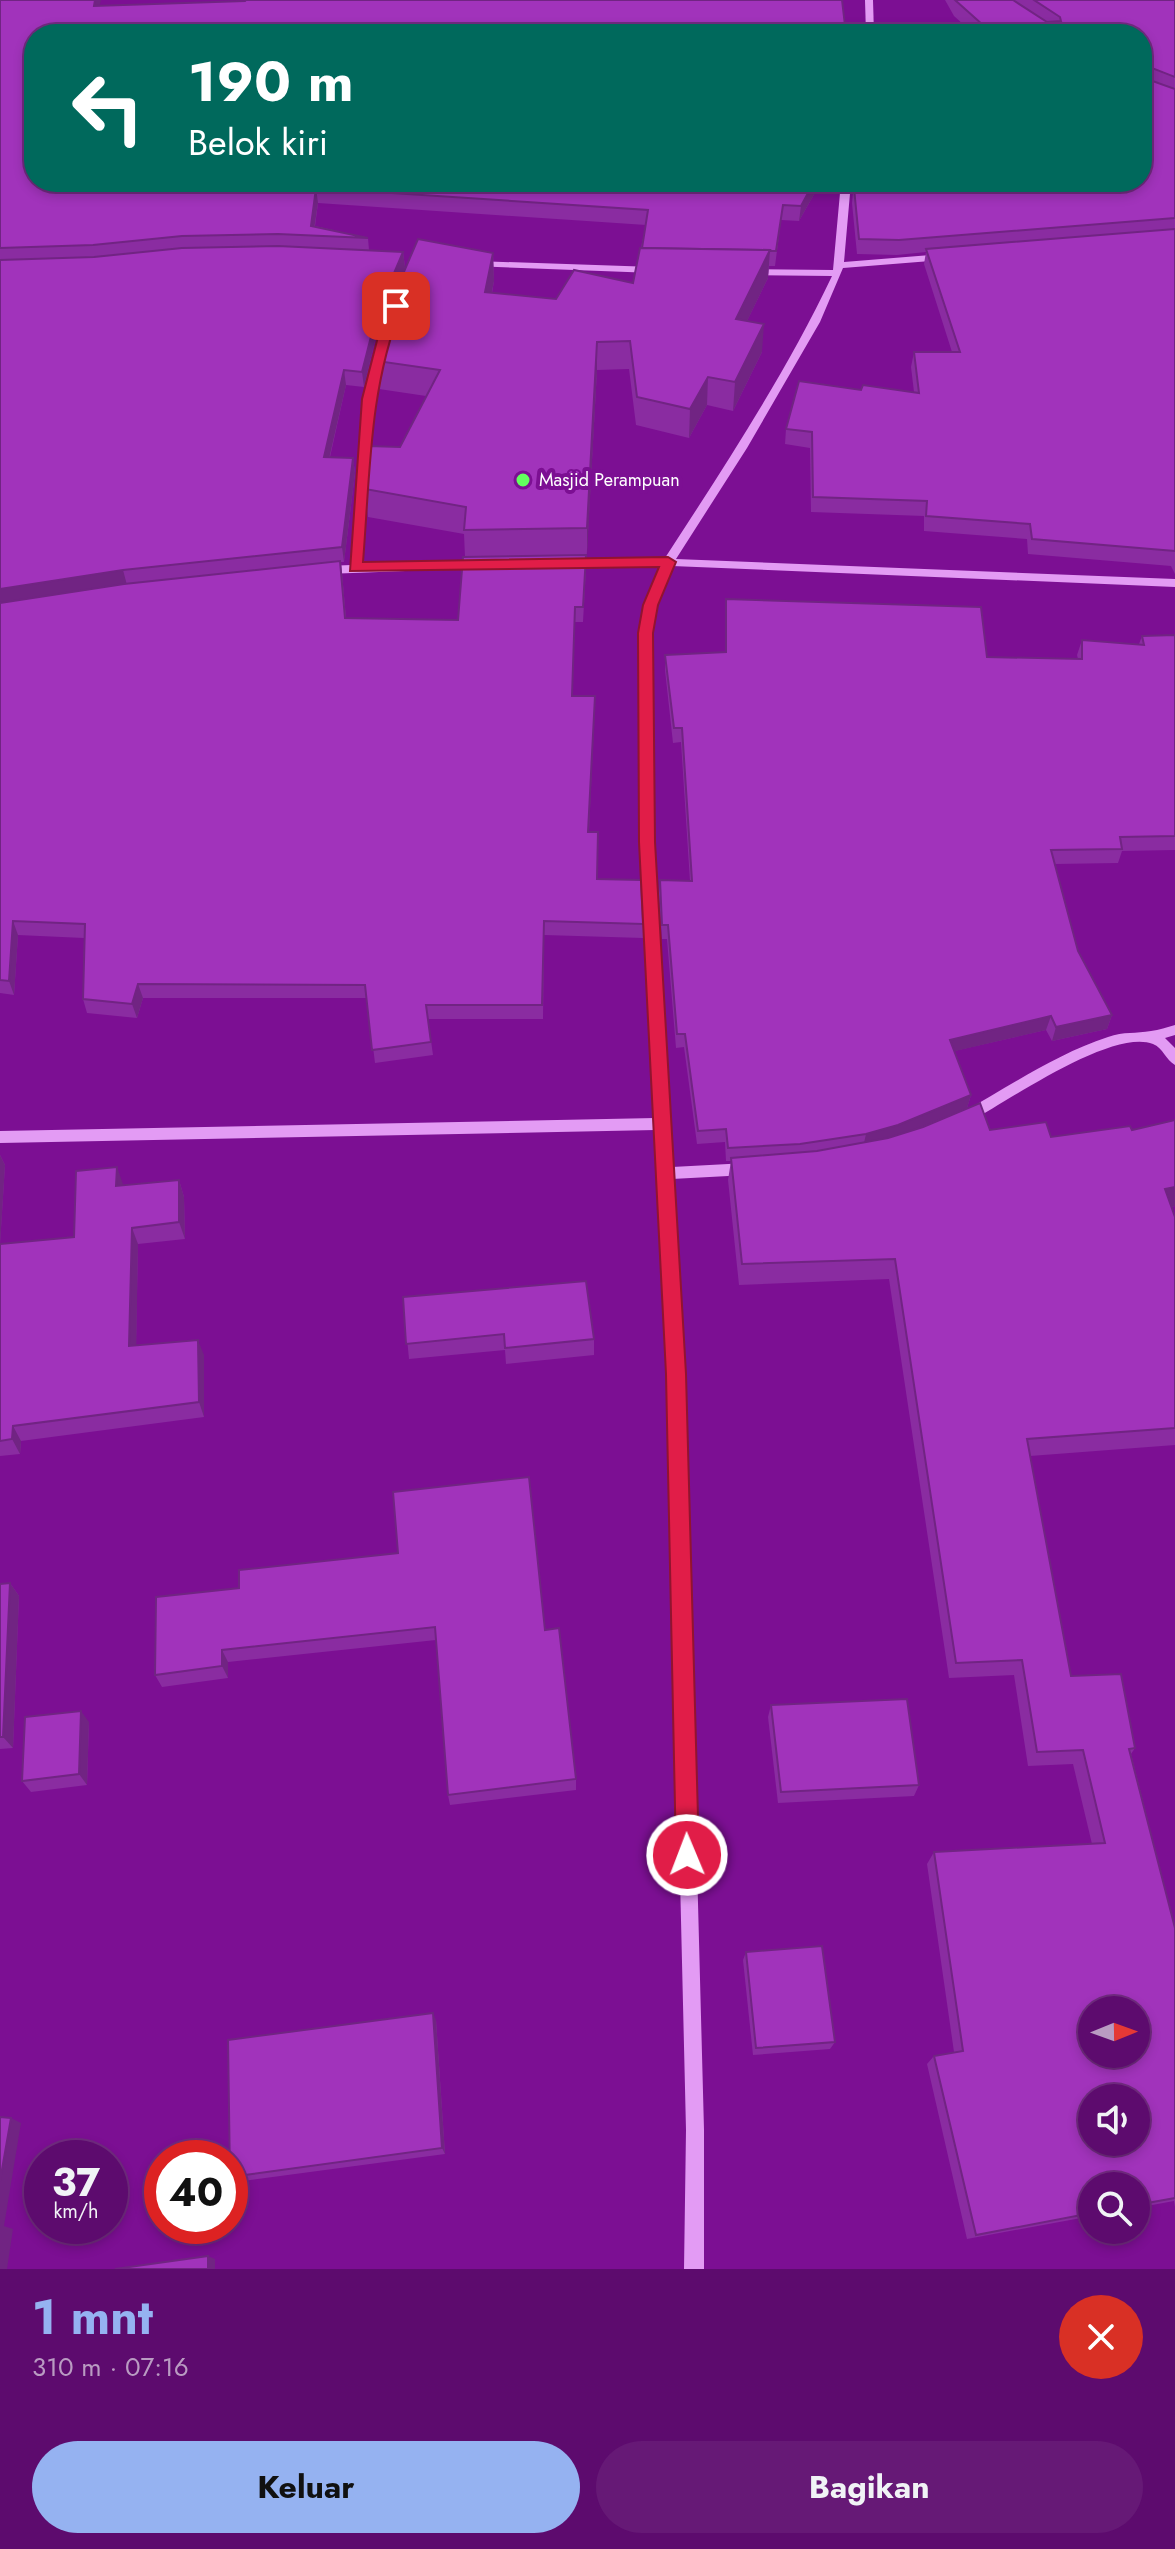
<!DOCTYPE html>
<html lang="id">
<head>
<meta charset="utf-8">
<style>
	:root { --surface:#5d0b6e; --page:#661976; --text:#f1f3f6; --muted:#b99bc2; --line:#722b81; --accent:#95b2f1 }
	body { margin:0; font-family:Jost,sans-serif; background:var(--page); color:var(--text); height:100vh; display:flex; flex-direction:column; font-size:30px; white-space:nowrap }
	* { box-sizing:border-box; margin:0 }
	p { font-size:26px; color:var(--muted) }
	.icon { flex:none; width:44px; height:44px; fill:none; stroke:currentColor; stroke-width:2; stroke-linecap:round; stroke-linejoin:round }
	.map { position:relative; height:2269px; overflow:hidden }
	.details { display:flex; flex-direction:column; background:var(--surface); flex:1 }
	.details>* { flex:none }
	.guide { position:absolute; left:24px; top:24px; width:1128px; height:168px; border-radius:32px; box-shadow:0 4px 12px #0003,0 0 0 2px var(--line); background:#00695c; color:#fff; overflow:hidden }
	.needle { width:52px; rotate:89deg }
	.tools { position:absolute; left:1078px; top:1996px; display:grid; gap:16px }
	.tools a { display:grid; place-items:center; width:72px; height:72px; border-radius:50%; background:var(--surface); box-shadow:0 4px 12px #0003,0 0 0 2px var(--line); font-size:40px }
	.speed { position:absolute; left:24px; top:2140px; display:flex; gap:16px; font-size:40px; font-weight:700; text-align:center }
	.speed>* { display:grid; place-content:center; width:104px; height:104px; border-radius:50%; background:var(--surface); box-shadow:0 4px 12px #0003,0 0 0 2px var(--line); line-height:1 }
	.speed small { font-size:20px; font-weight:400 }
	.speed .limit { border:12px solid #d22; background:#fff; color:#111 }
	.pin { position:absolute; display:grid; place-items:center; width:68px; height:68px; color:#fff; margin:-34px; border-radius:16px; box-shadow:0 4px 12px #0006 }
	.me { position:absolute; width:88px; margin:-44px; rotate:359deg; stroke-linejoin:round; filter:drop-shadow(0 0 6px #0008) }
	.turn { display:flex; align-items:center; gap:28px; height:168px; padding:0 32px; font-size:36px }
	.turn .icon { width:104px; height:104px; stroke-width:2.5 }
	.turn b { display:block; font-size:56px; line-height:68px }
	.round { display:grid; place-items:center; flex:none; width:84px; height:84px; border-radius:42px; background:var(--page) }
	.overview { display:flex; align-items:center; justify-content:space-between; height:136px; padding:0 32px }
	h1 { font-size:48px; font-weight:700; line-height:60px; color:var(--accent) }
	.primary-button { display:flex; gap:16px; margin-top:auto; padding:16px 32px }
	.primary-button a { flex:1; height:92px; border-radius:48px; background:var(--accent); color:#111; font-size:32px; font-weight:700; line-height:92px; text-align:center }
	.primary-button a+a { background:var(--page); color:var(--text) }
	.map>svg:first-child { display:block }
	.lines { fill:none; stroke-linecap:round; stroke-linejoin:round }
	.minor { fill:#e39bf4; fill-rule:evenodd }
	.wall { fill:#8a2ca1; fill-rule:evenodd }
	.shaded-wall { fill:#712483 }
	.building { fill:#a133bb; stroke:#712483; stroke-width:2; fill-rule:evenodd }
	.route { fill:#e11d48; stroke:#92132f; stroke-width:2 }
	.poi-dot { fill:#62ff5e; stroke:#7c0f93; stroke-width:3 }
	.labels { text-anchor:middle; stroke-width:8; stroke-linejoin:round; paint-order:stroke }
	.far-poi-label { font-size:18px; fill:#fff; stroke:#7c0f93; text-anchor:start }
</style>
</head>
<body>
<div class="map">
<svg width="1175" height="2269" viewBox="0 0 1175 2269">
	<rect width="100%" height="100%" fill="#7c0f93"/>
	<g class="lines">
		<!-- minor -->
		<g class="minor">
			<path d="M865 0H873L874 34H866Z"/>
			<path d="M841 182H851L844 262 943 254 948 257 943 260 843 268 820 322 747 448 676 559 1175 579V587L672 566 656 605 652 633 653 842 672 1167 747 1163 752 1165 754 1169 752 1173 747 1175 672 1179 684 1374 704 2130V2269H684L686 2130 668 1374 656 1130 0 1143V1131L655 1118 641 842 640 633 644 605 661 566 569 568 563 564 569 560 665 558C724 467 785 375 832 276L751 275 746 272 751 269 833 270Z"/>
			<path d="M475 261 654 267 659 270 654 273 472 266V262Z"/>
			<path d="M382 344 387 347 374 399 362 565 481 561 485 562V568L326 574 320 570 326 566 351 565 364 399 377 347Z"/>
			<path d="M1175 1025V1035L1165 1038 1175 1048V1065C1166 1060 1163 1048 1153 1044 1113 1028 1009 1100 973 1120H963L961 1116 963 1112C1010 1086 1056 1054 1108 1037 1124 1031 1136 1034 1151 1031 1159 1030 1167 1027 1175 1025Z"/>
		</g>
	</g>
	<!-- wall -->
	<g class="wall">
		<path d="M0 0 100 5 846 34H34V182H821L799 221 781 220 775 266H769L768 278 747 321 762 352 733 411 707 405 689 438 636 425 629 369 597 370 583 622H575L572 696H595L589 832 598 879 643 924V938L544 935 543 1019H428L433 1055 375 1063 367 998H143L137 1018 87 1013 83 999 84 938 18 935 14 995 0 993ZM318 203 646 225 633 283 556 299 492 293 494 281 493 253 377 361 379 389 426 396 400 447 365 489 368 517 464 534 465 557 458 620 346 618 341 562H344L355 473 353 458 330 457 346 385 364 387 378 328 405 267 403 252 369 250 368 238 315 226Z"/>
		<path d="M945 0H1175V574L1171 566 1028 554 1027 539 924 531V516L811 512 810 448 785 444 786 429 861 390 914 392 911 367 914 352H952L924 264 926 252 897 255 857 254 852 203 854 182H1142V34H974L954 16Z"/>
		<path d="M726 599 987 657 1078 659 1077 655 1082 640 1139 644 1142 636 1175 635V850L1122 851 1118 863 1055 864 1078 951 1112 1015 1107 1029 1052 1041 1046 1030 954 1051 971 1095 967 1108 916 1130H990L1051 1137 1132 1130 1175 1120V1206L1171 1207 1175 1217V1445L1030 1456 1071 1676 1135 1748 1131 1754 1175 1928V2207L1174 2201 1136 2208V2186H1092V2216L967 2239 927 2064 934 2056 954 2052 927 1864 934 1852 1092 1844 1073 1764 1028 1766 1014 1675 949 1678 889 1279 739 1285 728 1180 731 1161H726L725 1142 697 1144 684 1047 676 1048 667 939H662L659 894 660 880 690 881 681 742 673 743 665 670V655L725 652Z"/>
		<path d="M0 1155 5 1165 0 1244 74 1237 123 1184V1186L179 1180 184 1197 185 1239 138 1244 136 1346 204 1355V1417L21 1441 20 1454 0 1456Z"/>
		<path d="M403 1297 594 1339V1355L506 1364 505 1350 409 1359Z"/>
		<path d="M10 1583 19 1596 13 1748 0 1749V1584Z"/>
		<path d="M239 1588 545 1630 576 1779V1790L450 1805 448 1795 436 1640 228 1662V1678L162 1687 155 1675Z"/>
		<path d="M771 1705 919 1785 914 1796 778 1803 768 1717Z"/>
		<path d="M89 1722 87 1785 31 1792 22 1781Z"/>
		<path d="M746 1952 835 2042 830 2049 753 2055 743 1960Z"/>
		<path d="M436 2020 445 2154 236 2182 230 2178Z"/>
	</g>
	<!-- shaded-wall -->
	<g class="shaded-wall">
		<path d="M95 0H101L96 20 94 6Z"/>
		<path d="M814 182H821L799 221 801 206Z"/>
		<path d="M316 188 318 203 313 236 311 226Z"/>
		<path d="M770 250 768 278 734 348 736 319Z"/>
		<path d="M403 252 405 267 378 328 364 387 362 372 377 313Z"/>
		<path d="M493 253 494 281 486 321 485 292Z"/>
		<path d="M764 324 762 352 733 411 735 382Z"/>
		<path d="M597 342V370L587 556V528Z"/>
		<path d="M344 370 346 385 326 472 324 457Z"/>
		<path d="M708 377 707 405 689 438 690 409Z"/>
		<path d="M353 458 355 473 344 562 342 547Z"/>
		<path d="M123 570 127 585 0 605V589Z"/>
		<path d="M595 696V711L588 846V832Z"/>
		<path d="M13 921 18 935 14 995 9 981Z"/>
		<path d="M138 984 143 998 137 1018 132 1004Z"/>
		<path d="M1112 1015 1107 1029 1052 1041 1056 1027Z"/>
		<path d="M1051 1016 1046 1030 947 1053 950 1040Z"/>
		<path d="M971 1095 967 1108 895 1138 863 1147 866 1134Z"/>
		<path d="M0 1155 5 1165 0 1245Z"/>
		<path d="M117 1167 123 1184V1203L116 1186Z"/>
		<path d="M179 1180 184 1197 185 1239 179 1222Z"/>
		<path d="M1175 1187V1206L1156 1210 1165 1189Z"/>
		<path d="M132 1228 138 1244 136 1362 129 1346Z"/>
		<path d="M198 1340 204 1355V1417L199 1402Z"/>
		<path d="M13 1426 21 1441 20 1454 12 1439Z"/>
		<path d="M10 1583 19 1596 13 1748 3 1737Z"/>
		<path d="M222 1650 228 1662V1678L222 1666Z"/>
		<path d="M81 1711 89 1722 87 1785 79 1774Z"/>
		<path d="M433 2013 436 2020 445 2154 442 2148Z"/>
		<path d="M11 2118 21 2123 4 2226 13 2229 7 2269H0V2181Z"/>
		<path d="M208 2256 215 2259V2269H208Z"/>
	</g>
	<!-- building -->
	<g class="building">
		<path d="M0 0H95L94 6 245 1 246 0H842L846 34H393L396 27 258 31V34H34V182H814L801 206 783 205 776 251H770V250L642 248 648 210 316 188 311 226 368 238 278 234 182 236 93 245 0 248Z"/>
		<path d="M955 0H1013L1047 22 1061 21 1060 17 1034 0H1175V77L1147 66 1142 69 1144 78 1175 89V218L899 240 859 239 854 188V182H1142V34H993Z"/>
		<path d="M1175 229V551L1032 539 1030 524 926 516 927 501 813 497 812 432 786 429 799 381 861 390 863 385 919 393 914 352H960L926 249Z"/>
		<path d="M418 239 493 253 485 292 556 299 574 270 633 283 640 248 770 250 736 319 764 324 735 382 708 377 690 409 637 397 630 341 597 342 587 528 464 530 466 507 365 489 368 446 400 447 440 370 377 361 391 302Z"/>
		<path d="M278 246 403 252 377 313 362 372 344 370 324 457 353 458 342 547 123 570 0 589V260L94 257 182 248Z"/>
		<path d="M586 555 583 607H575L572 696H595L588 832H598L597 879 641 880 643 924 544 921 542 1005H426L431 1042 372 1050 365 985 138 984 132 1004 83 999 85 924 13 921 9 981 0 980V603L124 584 340 561 345 618 458 620 463 557Z"/>
		<path d="M726 599 981 607 987 657 1082 659V640L1144 645 1142 636 1175 635V836L1120 837 1122 849 1051 850 1078 951 1112 1015 1056 1027 1051 1016 950 1040 971 1095 898 1125 866 1134 800 1144 728 1148 726 1129 698 1131 685 1034H677L668 925H662L660 880 692 881 682 728H674L665 655 726 652Z"/>
		<path d="M980 1103 990 1130 1046 1122 1051 1137 1130 1126 1132 1130 1175 1120V1187L1165 1189 1175 1217V1428L1027 1439 1071 1676 1121 1674 1135 1748 1129 1749 1175 1928V2198L1136 2205V2186H1092V2213L976 2235 934 2056 963 2051 934 1852 1105 1843 1083 1750 1037 1752 1022 1660 956 1663 895 1259 742 1264 731 1158 817 1151 888 1138 923 1127ZM1092 2010H1136V2054H1092ZM1092 2098H1136V2142H1092Z"/>
		<path d="M117 1167 116 1186 179 1180V1222L132 1228 129 1346 198 1340 199 1402 13 1426 12 1439 0 1441V1244L74 1237 76 1171Z"/>
		<path d="M586 1281 594 1339 505 1348 504 1334 406 1344 403 1297Z"/>
		<path d="M529 1477 545 1630 559 1628 576 1779 448 1795 435 1627 222 1650V1666L155 1675 156 1597 239 1588V1570L398 1553 393 1492Z"/>
		<path d="M10 1583 3 1737H0V1584Z"/>
		<path d="M907 1699 919 1785 781 1792 771 1705Z"/>
		<path d="M81 1711 79 1774 22 1781 25 1717Z"/>
		<path d="M822 1946 835 2042 756 2048 746 1952Z"/>
		<path d="M433 2013 442 2148 230 2177 228 2040Z"/>
		<path d="M0 2117 11 2118 0 2181Z"/>
		<path d="M208 2256V2269H115Z"/>
	</g>
	<!-- route -->
	<path class="route" d="M391 304 402 306C369 387 370 476 363 562L668 557 676 562 658 605 653 633 655 842 686 1374 699 1855 695 1863 687 1866 679 1863 676 1855 666 1374 639 842 638 633 643 605 659 567 350 571 362 399 380 329Z"/>
	<!-- markers -->
	<circle class="poi-dot" cx="523" cy="480" r="8"/>
	<g class="labels">
		<!-- far-poi labels -->
		<g class="far-poi-label">
			<text x="539" y="486">Masjid Perampuan</text>
		</g>
	</g>
</svg>
<div class="tools">
<a><svg class="needle" viewBox="-14 -14 28 28"><path d="M0-13l5 13h-10z" fill="#e53935"/><path d="M0 13l5-13h-10z" fill="#b99bc2"/></svg></a>
<a><svg class="icon" aria-label="sound" viewBox="0 0 24 24"><path d="M4 9h4l5-4v14l-5-4H4zM17 9q2 3 0 6"/></svg></a>
<a><svg class="icon" aria-label="search" viewBox="0 0 24 24"><circle cx="10" cy="10" r="6"/><path d="M15 15l6 6"/></svg></a>
</div>
<div class="speed"><div>37<small>km/h</small></div><div class="limit">40</div></div>
<div class="pin" style="left:396px;top:306px;background:#d93025"><svg class="icon" aria-label="arrive" viewBox="0 0 24 24"><path d="M6 21V4h12l-3 4 3 4H6"/></svg></div>
<svg class="me" style="left:687px;top:1855px" viewBox="-20 -20 40 40"><circle r="17" fill="#e11d48" stroke="#fff" stroke-width="3"/><path d="M0-11L8 9 0 5-8 9z" fill="#fff"/></svg>
<div class="guide">
<div class="turn"><svg class="icon" aria-label="left" viewBox="0 0 24 24"><path d="M17 20v-9H6M10 6l-5 5 5 5"/></svg><div><b>190 m</b>Belok kiri</div></div>
</div>
</div>
<section class="details">
<div class="overview"><div><h1>1 mnt</h1><p>310 m · 07:16</p></div><a class="round" style="background:#d93025;color:#fff"><svg class="icon" aria-label="close" viewBox="0 0 24 24"><path d="M6 6l12 12M18 6L6 18"/></svg></a></div>
<div class="primary-button"><a>Keluar</a><a>Bagikan</a></div>
</section>
</body>
</html>
